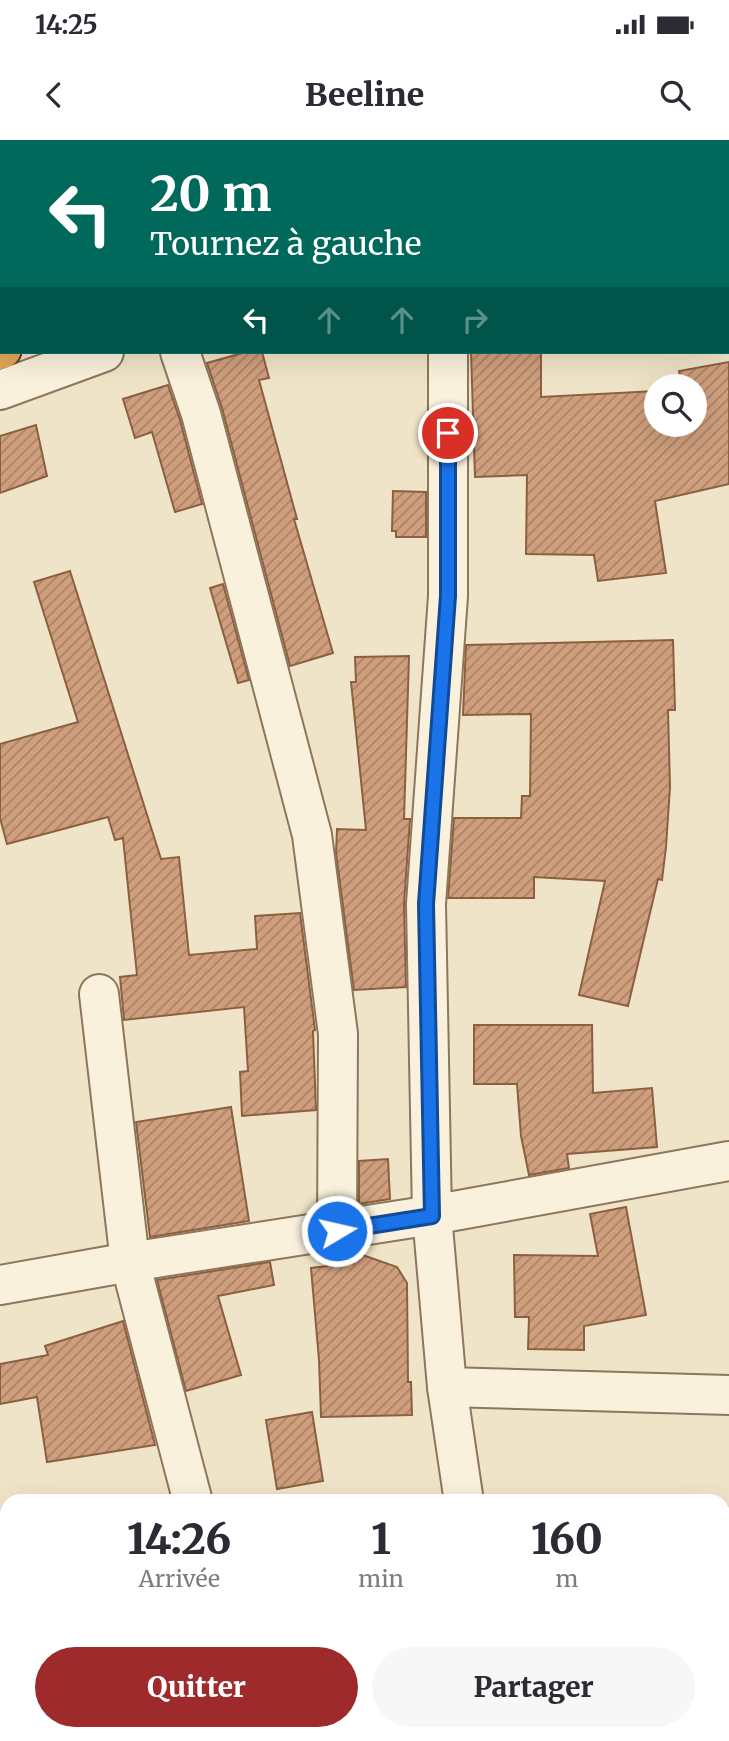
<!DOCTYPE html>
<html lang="fr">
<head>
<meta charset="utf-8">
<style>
	:root { --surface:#fff; --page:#f7f7f7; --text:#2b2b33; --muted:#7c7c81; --accent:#9e2a2b }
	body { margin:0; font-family:Merriweather,serif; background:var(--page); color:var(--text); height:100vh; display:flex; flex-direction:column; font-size:26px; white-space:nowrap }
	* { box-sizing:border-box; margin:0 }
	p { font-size:23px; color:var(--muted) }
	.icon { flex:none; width:38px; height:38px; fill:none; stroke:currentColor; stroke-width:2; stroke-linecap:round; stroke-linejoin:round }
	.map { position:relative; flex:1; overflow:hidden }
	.side { position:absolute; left:0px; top:1354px; width:730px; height:247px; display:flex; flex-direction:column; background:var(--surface); border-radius:21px 21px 0 0; box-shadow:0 7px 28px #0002 }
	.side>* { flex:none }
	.top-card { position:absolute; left:0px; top:0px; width:730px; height:214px; box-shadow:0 7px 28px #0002; background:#00695c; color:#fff; overflow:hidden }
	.buttons { position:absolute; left:644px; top:234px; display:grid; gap:14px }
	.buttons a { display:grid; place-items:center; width:63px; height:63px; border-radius:50%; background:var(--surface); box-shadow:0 7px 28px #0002; font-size:35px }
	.pin { position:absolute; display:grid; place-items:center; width:60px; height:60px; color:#fff; margin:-30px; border:4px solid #fff; border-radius:50%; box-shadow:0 2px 7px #0007 }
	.me { position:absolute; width:77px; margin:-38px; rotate:81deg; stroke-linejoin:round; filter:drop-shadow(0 0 5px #0008) }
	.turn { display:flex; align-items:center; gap:24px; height:147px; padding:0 35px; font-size:32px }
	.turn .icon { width:91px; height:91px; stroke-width:2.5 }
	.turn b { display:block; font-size:49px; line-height:60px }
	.lanes { display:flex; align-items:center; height:66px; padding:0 35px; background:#0003; justify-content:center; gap:35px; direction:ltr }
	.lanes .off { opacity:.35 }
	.eta { display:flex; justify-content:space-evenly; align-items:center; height:119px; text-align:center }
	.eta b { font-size:42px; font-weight:800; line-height:49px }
	.primary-button { display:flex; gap:14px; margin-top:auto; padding:14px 35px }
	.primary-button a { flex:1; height:80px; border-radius:42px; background:var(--accent); color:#fff; font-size:28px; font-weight:800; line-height:80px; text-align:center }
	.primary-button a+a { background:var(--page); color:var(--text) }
	.status { display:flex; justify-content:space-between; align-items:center; height:49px; padding:0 35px; background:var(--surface); direction:ltr }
	.status svg { height:19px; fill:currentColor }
	header { display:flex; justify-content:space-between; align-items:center; height:91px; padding:0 35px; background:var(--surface); font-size:32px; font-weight:800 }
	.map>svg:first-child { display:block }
	.building { fill:url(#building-hatch); stroke:#8d5f41; stroke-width:2 }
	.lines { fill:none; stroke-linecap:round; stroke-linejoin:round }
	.street-casing { stroke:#8d765c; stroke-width:42 }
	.highway-casing { stroke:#5b4430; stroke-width:42 }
	.street { stroke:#faf1dc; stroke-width:38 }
	.highway { stroke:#e0a458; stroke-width:38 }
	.route-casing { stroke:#114b97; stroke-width:18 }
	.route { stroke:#1a73e8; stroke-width:12 }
</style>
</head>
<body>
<div class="status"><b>14:25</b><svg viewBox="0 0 49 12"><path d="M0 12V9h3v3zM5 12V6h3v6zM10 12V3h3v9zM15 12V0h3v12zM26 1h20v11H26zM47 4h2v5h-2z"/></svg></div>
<header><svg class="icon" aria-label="back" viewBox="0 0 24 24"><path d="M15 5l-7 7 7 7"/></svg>Beeline<svg class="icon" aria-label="search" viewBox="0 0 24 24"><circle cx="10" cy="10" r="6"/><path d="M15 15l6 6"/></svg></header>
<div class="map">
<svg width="729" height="1601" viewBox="0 0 729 1601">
	<defs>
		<pattern id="building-hatch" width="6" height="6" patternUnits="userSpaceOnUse" patternTransform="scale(1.75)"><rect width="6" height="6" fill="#cf9f7d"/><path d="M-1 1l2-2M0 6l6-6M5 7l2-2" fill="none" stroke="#a98266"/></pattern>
	</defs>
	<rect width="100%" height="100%" fill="#f0e4c8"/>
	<!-- building -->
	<g class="building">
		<path d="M246 212H262L269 238 259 240 297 379H294L333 513 290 526 222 268 207 223Z"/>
		<path d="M471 212H541V257L656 251V285H695V247H682L679 231 729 222V344L655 361 666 433 598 441 594 415 526 414 527 335 475 337Z"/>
		<path d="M168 245 180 280 202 364 175 372 152 292 135 298 123 259Z"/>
		<path d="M36 285 47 336 0 353V296Z"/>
		<path d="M393 351 426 352V397H396V391H392Z"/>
		<path d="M70 431 161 719 179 717 189 815 257 809 255 776 300 773 315 890 313 891 316 970 242 976 240 932 248 931 244 867 124 880 120 837 137 835 123 698 115 700 108 677 7 704 0 678V604L78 582 34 442Z"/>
		<path d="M223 444 249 540 238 543 210 448Z"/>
		<path d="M673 500 675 570H668L670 647 666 707 662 740 658 739 628 866 579 855 605 741 534 737V758H448L454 678H521L522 656H530L531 574 463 575 466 505Z"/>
		<path d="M409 516 404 679H410L404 764 406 847 354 850 336 713 337 689 366 690 351 542H356L355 517Z"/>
		<path d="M474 885H592L593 953 652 948 657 1007 567 1014 569 1028 529 1035 521 996 517 944H474Z"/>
		<path d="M231 967 249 1081 150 1097 136 982Z"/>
		<path d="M388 1019 390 1059 359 1064V1021Z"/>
		<path d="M626 1067 646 1175 584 1186V1210L528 1209 529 1177H515L514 1115 598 1116 590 1074Z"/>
		<path d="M354 1112 397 1127 407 1143 408 1242H411L412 1275 321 1277 319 1220 311 1128 354 1123Z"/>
		<path d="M270 1122 274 1145 218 1156 241 1235 186 1251 157 1140Z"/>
		<path d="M123 1181 155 1305 47 1322 37 1257 0 1264V1224L48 1215 45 1206Z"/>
		<path d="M312 1272 323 1341 277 1349 266 1280Z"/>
	</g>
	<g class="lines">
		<!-- street casing -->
		<g class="street-casing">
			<g id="street">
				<path d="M318 2 323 0"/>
				<path d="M727 2 729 1"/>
				<path d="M0 113 2 112"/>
				<path d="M180 212 201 274 312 695 338 894 337 1091"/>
				<path d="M448 212V456L426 764 432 1075 447 1247 464 1362"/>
				<path d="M0 250 104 212"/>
				<path d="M99 854 130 1122 193 1362"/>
				<path d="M0 1145 130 1122 432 1075 729 1021"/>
				<path d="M447 1247 729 1255"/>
				<path d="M723 1531H729"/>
				<path d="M253 1594 255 1601"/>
				<path d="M503 1594 504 1601"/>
			</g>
		</g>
		<!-- highway casing -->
		<g class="highway-casing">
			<g id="highway">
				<path d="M414 2 419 0"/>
				<path d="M597 2 603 0"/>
				<path d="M0 148 2 147"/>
				<path d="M0 210 2 209"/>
			</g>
		</g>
		<!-- street -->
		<use href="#street" class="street"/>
		<!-- highway -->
		<use href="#highway" class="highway"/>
	</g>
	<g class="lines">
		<!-- route casing -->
		<g class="route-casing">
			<path id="route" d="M337 1091 432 1076 426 764 448 456V293"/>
		</g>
		<!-- route -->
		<use href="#route" class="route"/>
	</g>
</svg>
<div class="buttons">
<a><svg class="icon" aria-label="search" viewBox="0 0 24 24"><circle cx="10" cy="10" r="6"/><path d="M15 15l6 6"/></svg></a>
</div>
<div class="pin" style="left:448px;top:293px;background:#d93025"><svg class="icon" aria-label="arrive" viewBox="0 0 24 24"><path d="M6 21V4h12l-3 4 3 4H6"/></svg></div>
<svg class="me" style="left:337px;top:1091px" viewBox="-20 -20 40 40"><circle r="17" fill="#1a73e8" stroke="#fff" stroke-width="3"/><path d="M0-11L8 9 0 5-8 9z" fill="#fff"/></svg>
<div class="top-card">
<div class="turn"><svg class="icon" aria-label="left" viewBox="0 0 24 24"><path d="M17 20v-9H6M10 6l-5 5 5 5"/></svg><div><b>20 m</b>Tournez à gauche</div></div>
<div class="lanes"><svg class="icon" aria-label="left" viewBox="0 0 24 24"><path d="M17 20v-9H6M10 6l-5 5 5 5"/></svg><svg class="icon off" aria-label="ahead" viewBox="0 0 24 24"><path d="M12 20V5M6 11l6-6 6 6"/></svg><svg class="icon off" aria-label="ahead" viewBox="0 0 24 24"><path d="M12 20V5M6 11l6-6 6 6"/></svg><svg class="icon off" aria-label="right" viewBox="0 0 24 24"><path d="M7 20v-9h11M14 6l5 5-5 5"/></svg></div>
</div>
<section class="side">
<div class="eta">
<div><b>14:26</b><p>Arrivée</p></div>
<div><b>1</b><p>min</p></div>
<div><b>160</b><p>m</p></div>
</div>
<div class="primary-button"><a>Quitter</a><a>Partager</a></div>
</section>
</div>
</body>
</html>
